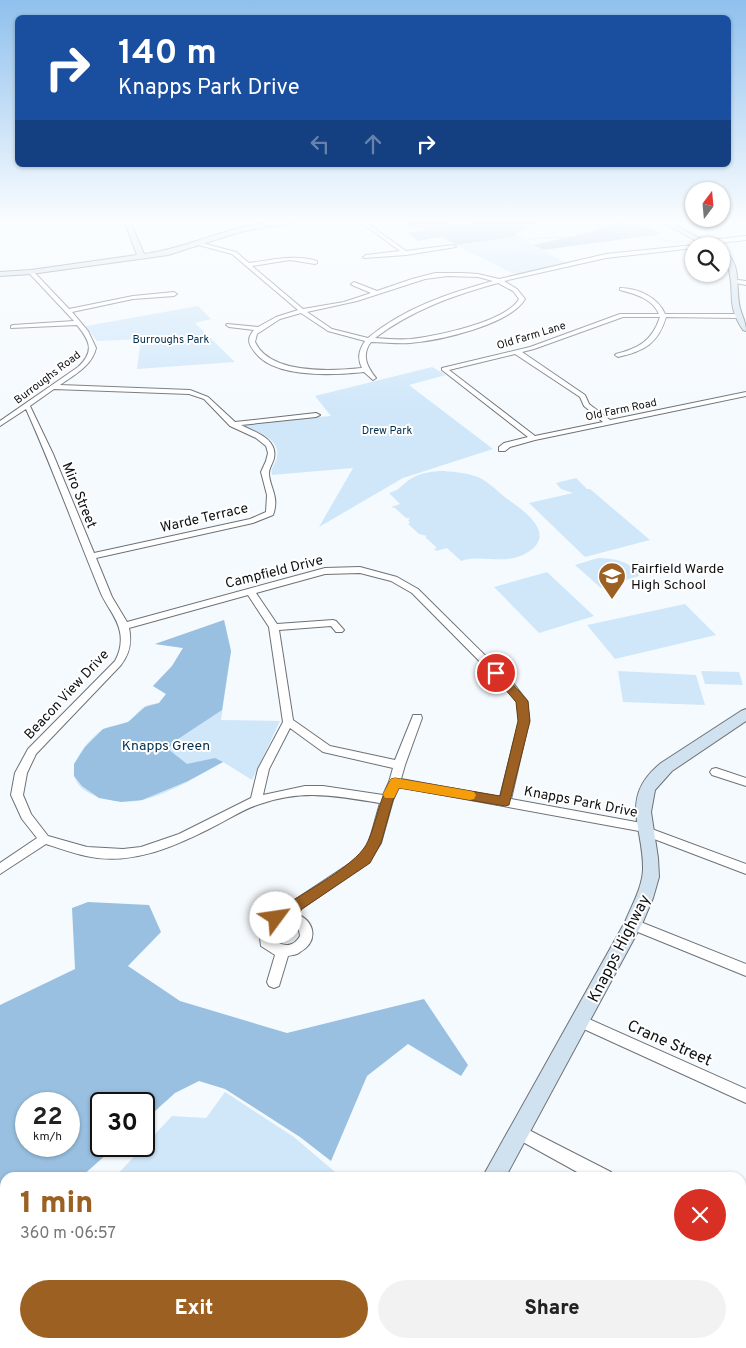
<!DOCTYPE html>
<html lang="en">
<head>
<meta charset="utf-8">
<style>
	:root { --surface:#fff; --page:#f2f2f2; --text:#222; --muted:#767676; --accent:#9c6122 }
	body { margin:0; font-family:Overpass,sans-serif; background:var(--page); color:var(--text); height:100vh; display:flex; flex-direction:column; font-size:19px; white-space:nowrap }
	* { box-sizing:border-box; margin:0 }
	p { font-size:16px; color:var(--muted) }
	.icon { flex:none; width:28px; height:28px; fill:none; stroke:currentColor; stroke-width:2; stroke-linecap:round; stroke-linejoin:round }
	.map { position:relative; flex:1; overflow:hidden }
	.side { position:absolute; left:0px; top:1172px; width:746px; height:176px; display:flex; flex-direction:column; background:var(--surface); border-radius:15px 15px 0 0; box-shadow:0 1px 4px #0004 }
	.side>* { flex:none }
	.hud { position:absolute; left:15px; top:15px; width:716px; height:152px; border-radius:8px; box-shadow:0 1px 4px #0004; background:#1a4fa0; color:#fff; overflow:hidden }
	.needle { width:32px; rotate:16deg }
	.tools { position:absolute; left:685px; top:182px; display:grid; gap:10px }
	.tools a { display:grid; place-items:center; width:45px; height:45px; border-radius:50%; background:var(--surface); box-shadow:0 1px 4px #0004; font-size:25px }
	.speed { position:absolute; left:15px; top:1092px; display:flex; gap:10px; font-size:25px; font-weight:700; text-align:center }
	.speed>* { display:grid; place-content:center; width:65px; height:65px; border-radius:50%; background:var(--surface); box-shadow:0 1px 4px #0004; line-height:1 }
	.speed small { font-size:12px; font-weight:400 }
	.speed .limit { border:2px solid #111; border-radius:8px; background:#fff; color:#111 }
	.pin { position:absolute; display:grid; place-items:center; width:42px; height:42px; color:#fff; margin:-21px; border:2px solid #fff; border-radius:50%; box-shadow:0 1px 5px #0007 }
	.me { position:absolute; width:55px; margin:-28px; rotate:59deg; stroke-linejoin:round; filter:drop-shadow(0 0 4px #0008) }
	.turn { display:flex; align-items:center; gap:18px; height:105px; padding:0 20px; font-size:22px }
	.turn .icon { width:65px; height:65px; stroke-width:2.5 }
	.turn b { display:block; font-size:35px; line-height:42px }
	.lanes { display:flex; align-items:center; height:48px; padding:0 20px; background:#0003; justify-content:center; gap:25px; direction:ltr }
	.lanes .off { opacity:.35 }
	.round { display:grid; place-items:center; flex:none; width:52px; height:52px; border-radius:26px; background:var(--page) }
	.head { display:flex; align-items:center; justify-content:space-between; height:85px; padding:0 20px }
	h1 { font-size:30px; font-weight:800; line-height:38px; color:var(--accent) }
	.primary-button { display:flex; gap:10px; margin-top:auto; padding:10px 20px }
	.primary-button a { flex:1; height:58px; border-radius:30px; background:var(--accent); color:#fff; font-size:20px; font-weight:800; line-height:58px; text-align:center }
	.primary-button a+a { background:var(--page); color:var(--text) }
	.map>svg:first-child { display:block }
	.green { fill:#d0e7fa }
	.forest { fill:#99c0e1; fill-rule:evenodd }
	.lines { fill:none; stroke-linecap:round; stroke-linejoin:round }
	.stream { stroke:#abd2f4; stroke-width:1 }
	.street-casing { stroke:#6e7276; stroke-width:2 }
	.secondary-casing { stroke:#6e7276; stroke-width:2 }
	.street { fill:#fff; fill-rule:evenodd }
	.secondary { fill:#d0e1ef; fill-rule:evenodd }
	.route { fill:#9c6122; stroke:#653f16 }
	.slow { fill:#f59e0b }
	.labels { text-anchor:middle; stroke-width:4; stroke-linejoin:round; paint-order:stroke }
	.far-street-label { font-size:11px; fill:#0f1112; stroke:#fff }
	.far-park-label { font-size:11px; fill:#002f4f; stroke:#fff }
	.street-label { font-size:14px; fill:#0f1112; stroke:#fff }
	.poi-label { font-size:14px; fill:#0f1112; stroke:#fff; text-anchor:start }
	.park-label { font-size:14px; fill:#002f4f; stroke:#fff }
	.near-street-label { font-size:16px; fill:#0f1112; stroke:#fff }
</style>
</head>
<body>
<div class="map">
<svg width="746" height="1348" viewBox="0 0 746 1348">
	<rect width="100%" height="100%" fill="#f5fafe"/>
	<!-- green -->
	<g class="green">
		<path d="M514 234 566 263 516 275 456 245Z"/>
		<path d="M198 306 211 319 195 323 235 362 137 369 141 339 97 341 86 326Z"/>
		<path d="M432 367 446 375 409 385 493 449 403 478 319 527 353 468 272 475C270 469 274 466 276 460 284 440 257 432 243 426L252 422 331 416 315 396Z"/>
		<path d="M444 471C456 472 467 473 478 477 489 482 497 491 506 498 520 508 556 531 531 550 507 568 483 553 461 561L447 548 436 551 434 549 437 548 425 537 427 536 419 534 408 524 410 523 408 520 410 519 409 518H406L395 508 391 507 400 504 389 493C400 490 400 486 409 480 419 473 432 471 444 471Z"/>
		<path d="M576 478 587 489H590L650 540 585 557 529 503 573 493 561 489 556 483Z"/>
		<path d="M598 558C613 558 632 561 639 576L601 588 575 565Z"/>
		<path d="M547 572 594 616 539 633 494 587Z"/>
		<path d="M685 604 716 635 615 659 587 625Z"/>
		<path d="M224 620 231 651 221 720 280 721 252 780 223 762C198 776 171 793 143 800 124 805 77 799 74 774 72 759 90 738 102 730 109 725 120 726 128 722 134 719 138 710 144 707 148 704 155 704 159 703L166 694 153 686 172 666 183 648 155 644Z"/>
		<path d="M618 671 696 675 705 705 623 702Z"/>
		<path d="M701 671 739 672 743 685 705 684Z"/>
		<path d="M225 1092 294 1137 341 1177H115L172 1116 206 1118Z"/>
	</g>
	<!-- forest -->
	<g class="forest">
		<path d="M418 221H443L452 225 484 221H543L514 234 533 245 591 232 620 222 649 228 661 234 543 250 516 236 456 245 442 237 418 241 407 233 431 230 407 227 399 224Z"/>
		<path d="M224 620 231 651 222 710 175 741 168 749 187 764 215 758 223 762 188 781 142 800 121 802 99 798 82 786 74 776V764L85 747 103 729 128 722 145 707 159 703 166 694 153 686 172 666 183 648 155 644Z"/>
		<path d="M88 902 149 905 161 932 128 966 180 1001 287 1033 424 999 468 1065 461 1076 408 1044 367 1076 331 1161 300 1137 225 1089 199 1081 175 1093 144 1121V1104H101V1146H116L81 1177 5 1178V1280L0 1287V1005L75 969 72 908ZM26 1104H69V1146H26Z"/>
	</g>
	<g class="lines">
		<!-- stream -->
		<g class="stream">
			<path d="M736 221 746 224"/>
			<path d="M527 239 607 235 620 232 653 234 660 239 672 242 692 241"/>
		</g>
		<!-- street casing -->
		<g class="street-casing">
			<g id="street">
				<path d="M359 221H364L406 251 453 245 456 247 406 255 364 258 363 257 366 255 400 251Z"/>
				<path d="M746 236V240L694 246V248L606 258 504 281 517 289 525 299C510 325 438 341 410 343 397 344 384 342 371 342 361 355 367 367 376 378L373 380 364 372C335 375 273 379 254 351 248 343 247 338 254 330L229 327 226 325 227 324 258 327 276 317 298 310 232 254 195 244 198 242 236 252 249 263C273 260 294 254 317 261V263L315 264 290 260 252 266 303 309 344 302 371 293 352 285 351 284 354 282 377 291 412 279 435 273H463L478 274 499 279 606 254 694 245 710 240ZM448 276 478 277 493 281C449 293 404 308 368 338L332 329 307 312 357 301 425 279ZM498 283 513 291 519 299C506 322 437 336 411 339 399 340 387 339 375 338 412 310 454 295 498 283ZM301 313 328 331 365 341C359 350 357 358 362 368 332 371 270 375 255 342L257 334 280 319Z"/>
				<path d="M29 271H33L69 309 133 296 174 292 177 294 174 296 133 299 72 312 88 331 96 348C92 366 74 375 60 385L190 390 208 397 235 422 316 413 320 415 316 417 241 425C255 432 278 439 274 458 273 463 269 468 269 473 269 487 280 496 273 515L253 523 96 558 112 597 127 622 325 568 360 567 397 577 418 589 514 684 527 701 529 721 511 799 647 824 649 828 746 864V874L641 834 639 831 399 787 393 800 381 843 369 862 301 909 297 914C316 922 318 942 300 952 297 955 292 955 288 956L279 986 274 988 269 986 267 982 275 955 261 946 259 930 260 926 268 916 284 912 293 901 361 856 369 842 380 803C336 796 304 789 260 804 243 809 226 821 209 829 171 848 129 866 86 856 72 853 59 848 46 844L0 874V863L37 838 22 819 11 795 15 773 28 749 115 661C120 652 122 642 120 632 117 616 105 605 100 591 75 530 53 469 26 409L0 426V421L78 367C95 351 90 341 77 325L11 328V326L13 325 74 321 29 273ZM54 389 189 394 204 399 230 426 256 438 266 446 268 453 266 461 261 472 267 495 266 512 250 519 94 553 53 454 30 406ZM360 573 391 581 412 593 506 688 517 702 519 721 500 797 401 779 405 765 422 718 421 715H413L412 718 395 760 330 746 293 720 279 630 331 626 336 632H342L344 630 336 621 333 620 277 624 256 593 325 574ZM248 595 269 627 283 722 258 769 251 798 179 834 141 847 123 849 87 847 48 836 31 814 23 795 27 773 36 754 121 665C130 653 132 642 129 628ZM290 728 323 752 393 768 389 782 383 795 323 786H305L263 795 269 769ZM288 921C295 925 299 926 300 936 293 948 283 947 272 939V931L277 924Z"/>
				<path d="M738 280 746 281V285L736 283V281Z"/>
				<path d="M620 288C637 288 658 297 665 314H737L740 316 737 318 666 317C658 344 644 351 618 357L615 355 616 354C639 348 652 341 660 317H623L534 349 522 352 585 395 589 404 610 420 746 392V396L535 440 510 447 505 451H499V447L504 443 528 437 442 370V368L530 347 620 314H659C652 298 635 294 620 290ZM515 354 580 397 584 406 603 422 535 436 449 370Z"/>
				<path d="M716 768 746 778V786L712 775 710 772 712 769Z"/>
				<path d="M633 919 746 964V976L628 928 627 924 628 920Z"/>
				<path d="M580 1015 746 1089V1103L575 1025 573 1021 575 1017Z"/>
				<path d="M517 1124 611 1172 613 1178H588L512 1136 509 1131 512 1126Z"/>
				<path d="M741 1239 746 1241V1258L741 1256Z"/>
				<path d="M561 1344H585L587 1348H563Z"/>
			</g>
		</g>
		<!-- secondary casing -->
		<g class="secondary-casing">
			<g id="secondary">
				<path d="M124 221H130L144 254C176 250 205 237 236 229 257 223 280 221 301 221L240 232 168 255 31 274 0 276V272L31 270 137 255Z"/>
				<path d="M660 221H668L714 246H705Z"/>
				<path d="M721 249C743 260 735 288 740 308 742 316 746 322 746 331L743 330C725 303 736 293 728 267 726 260 721 257 721 249Z"/>
				<path d="M746 709V721L672 771 655 790 651 812 658 858 659 877 653 898 642 924 505 1178H482L625 922C632 905 642 888 643 870 644 827 618 798 661 763L741 711Z"/>
				<path d="M410 1344H434L432 1348H408Z"/>
			</g>
		</g>
		<!-- street -->
		<use href="#street" class="street"/>
		<!-- secondary -->
		<use href="#secondary" class="secondary"/>
	</g>
	<!-- sky -->
	<linearGradient id="sky" x2="0" y2="1"><stop stop-color="#8fc0ed"/><stop offset="0.54" stop-color="#fafdff"/><stop offset="1" stop-color="#fafdff" stop-opacity="0"/></linearGradient>
	<rect width="746" height="410" fill="url(#sky)"/>
	<!-- route -->
	<path class="route" d="M496 669 500 670 528 701 530 721 509 805 505 806 399 788 393 800 381 843 370 863 302 909 294 920 276 924 271 922 269 918 271 914 284 911 292 901C312 888 360 862 368 841 377 821 379 799 391 779L395 778 500 796 518 721 516 702 491 673Z"/>
	<!-- slow -->
	<path class="slow" d="M395 778 470 791 474 792 476 795 474 799 470 800 399 788 394 798H385L383 794 391 779Z"/>
	<!-- icons -->
	<defs>
		<g id="school-pin" transform="scale(1.4375)"><path d="M0 17L-7.5 6A9.5 9.5 0 1 1 7.5 6Z" fill="#9c6122" stroke="#fff"/><path d="M0-5L7-2L0 1L-7-2ZM-4 1L0 2.5L4 1V4Q0 6-4 4Z" fill="#fff"/></g>
	</defs>
	<g fill-rule="evenodd">
		<use href="#school-pin" x="612" y="576"/>
	</g>
	<g class="labels">
		<!-- far-street labels -->
		<g class="far-street-label">
			<text transform="translate(531 335) rotate(-17)" y="4">Old Farm Lane</text>
			<text transform="translate(47 377) rotate(-37)" y="4">Burroughs Road</text>
			<text transform="translate(621 409) rotate(-12)" y="4">Old Farm Road</text>
		</g>
		<!-- far-park labels -->
		<g class="far-park-label">
			<text x="171" y="343">Burroughs Park</text>
			<text x="387" y="434">Drew Park</text>
		</g>
		<!-- street labels -->
		<g class="street-label">
			<text transform="translate(80 495) rotate(68)" y="5">Miro Street</text>
			<text transform="translate(204 517) rotate(-13)" y="5">Warde Terrace</text>
			<text transform="translate(274 571) rotate(-14)" y="5">Campfield Drive</text>
			<text transform="translate(66 694) rotate(-47)" y="5">Beacon View Drive</text>
			<text transform="translate(581 801) rotate(11)" y="5">Knapps Park Drive</text>
		</g>
		<!-- poi labels -->
		<g class="poi-label">
			<text x="631" y="573">Fairfield Warde<tspan x="631" dy="16">High School</tspan></text>
		</g>
		<!-- park labels -->
		<g class="park-label">
			<text x="166" y="750">Knapps Green</text>
		</g>
		<!-- near-street labels -->
		<g class="near-street-label">
			<text transform="translate(618 948) rotate(-63)" y="6">Knapps Highway</text>
			<text transform="translate(670 1042) rotate(24)" y="6">Crane Street</text>
		</g>
	</g>
</svg>
<div class="tools">
<a><svg class="needle" viewBox="-14 -14 28 28"><path d="M0-13l5 13h-10z" fill="#e53935"/><path d="M0 13l5-13h-10z" fill="#767676"/></svg></a>
<a><svg class="icon" aria-label="search" viewBox="0 0 24 24"><circle cx="10" cy="10" r="6"/><path d="M15 15l6 6"/></svg></a>
</div>
<div class="speed"><div>22<small>km/h</small></div><div class="limit">30</div></div>
<div class="pin" style="left:496px;top:673px;background:#d93025"><svg class="icon" aria-label="arrive" viewBox="0 0 24 24"><path d="M6 21V4h12l-3 4 3 4H6"/></svg></div>
<svg class="me" style="left:276px;top:918px" viewBox="-20 -20 40 40"><circle r="19" fill="#fff"/><path d="M0-13L10 11 0 6-10 11z" fill="#9c6122"/></svg>
<div class="hud">
<div class="turn"><svg class="icon" aria-label="right" viewBox="0 0 24 24"><path d="M7 20v-9h11M14 6l5 5-5 5"/></svg><div><b>140 m</b>Knapps Park Drive</div></div>
<div class="lanes"><svg class="icon off" aria-label="left" viewBox="0 0 24 24"><path d="M17 20v-9H6M10 6l-5 5 5 5"/></svg><svg class="icon off" aria-label="ahead" viewBox="0 0 24 24"><path d="M12 20V5M6 11l6-6 6 6"/></svg><svg class="icon" aria-label="right" viewBox="0 0 24 24"><path d="M7 20v-9h11M14 6l5 5-5 5"/></svg></div>
</div>
<section class="side">
<div class="head"><div><h1>1 min</h1><p>360 m · 06:57</p></div><a class="round" style="background:#d93025;color:#fff"><svg class="icon" aria-label="close" viewBox="0 0 24 24"><path d="M6 6l12 12M18 6L6 18"/></svg></a></div>
<div class="primary-button"><a>Exit</a><a>Share</a></div>
</section>
</div>
</body>
</html>
